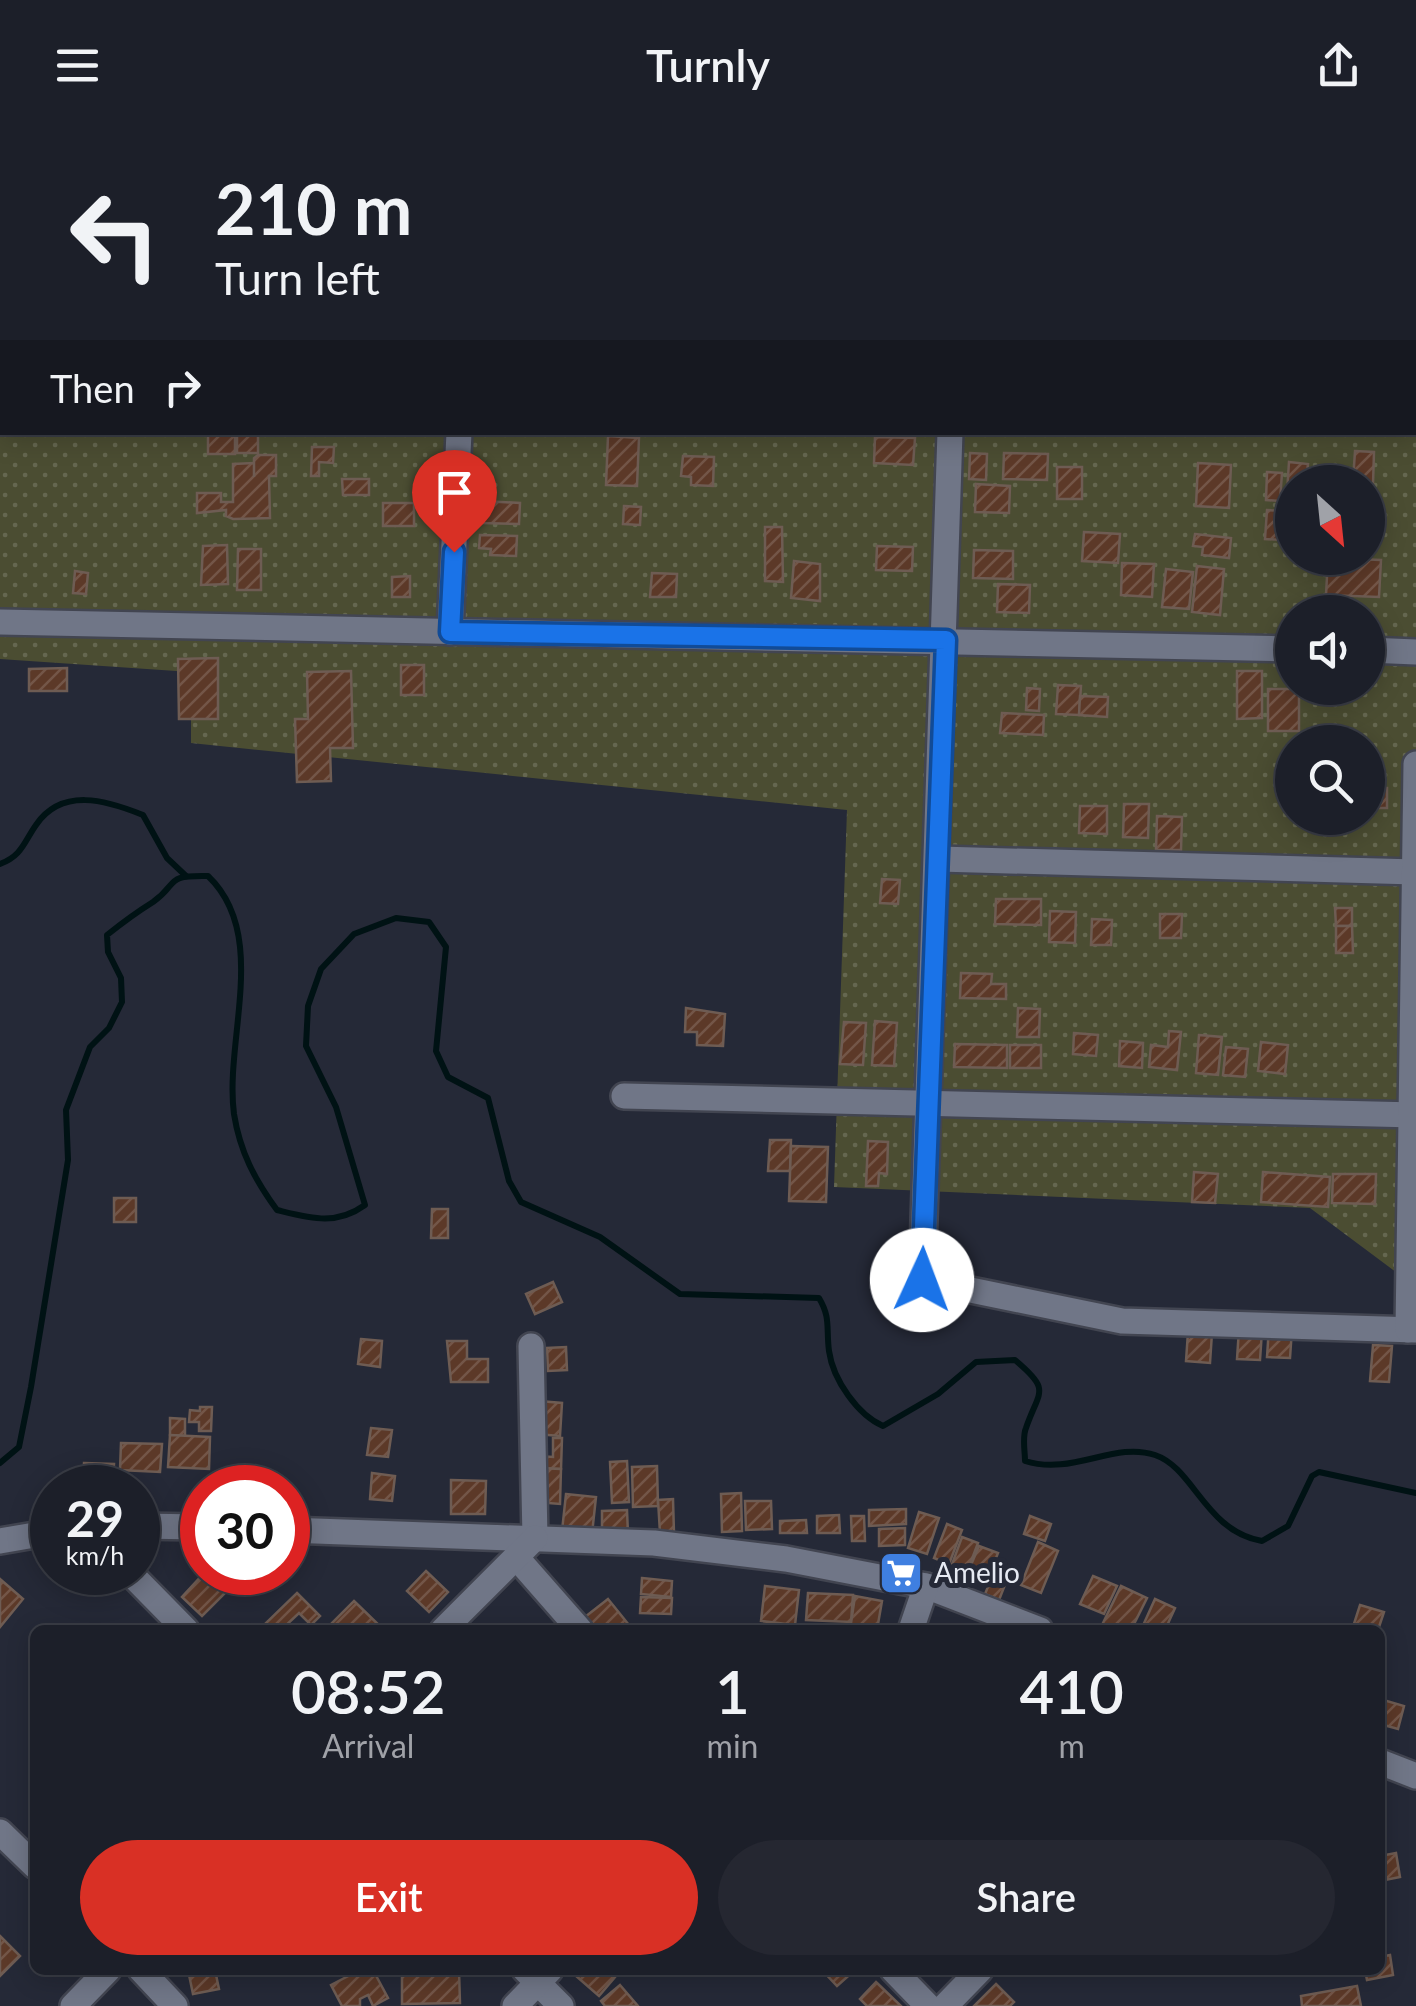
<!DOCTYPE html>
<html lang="en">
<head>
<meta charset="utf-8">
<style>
	:root { --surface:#1c1f29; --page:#252731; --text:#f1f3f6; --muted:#a0a2a8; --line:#3a3d46; --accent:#d93025 }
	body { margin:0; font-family:Lato,sans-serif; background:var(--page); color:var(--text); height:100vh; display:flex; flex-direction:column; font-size:38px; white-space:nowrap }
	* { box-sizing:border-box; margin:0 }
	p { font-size:32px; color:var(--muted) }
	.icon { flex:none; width:55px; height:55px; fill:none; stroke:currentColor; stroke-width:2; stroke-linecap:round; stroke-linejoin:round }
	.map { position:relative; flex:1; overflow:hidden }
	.sheet { position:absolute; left:30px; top:1495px; width:1355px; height:350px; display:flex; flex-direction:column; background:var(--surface); border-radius:15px; box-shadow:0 5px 25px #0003,0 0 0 2px var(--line) }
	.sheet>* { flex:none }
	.top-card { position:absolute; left:0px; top:0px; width:1418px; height:305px; box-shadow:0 5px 25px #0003,0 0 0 2px var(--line); background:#1c1f29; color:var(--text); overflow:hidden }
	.needle { width:65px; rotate:153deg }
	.controls { position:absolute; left:1275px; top:335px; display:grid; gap:20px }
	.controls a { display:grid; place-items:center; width:110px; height:110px; border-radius:50%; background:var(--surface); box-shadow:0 5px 25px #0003,0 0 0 2px var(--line); font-size:50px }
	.speed { position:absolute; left:30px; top:1335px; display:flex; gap:20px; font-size:50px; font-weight:700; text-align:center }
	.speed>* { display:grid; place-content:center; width:130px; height:130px; border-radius:50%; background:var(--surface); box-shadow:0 5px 25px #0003,0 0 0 2px var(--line); line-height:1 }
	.speed small { font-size:25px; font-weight:400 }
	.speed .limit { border:15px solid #d22; background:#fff; color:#111 }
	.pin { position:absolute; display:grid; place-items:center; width:85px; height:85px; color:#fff; margin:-102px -42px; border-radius:50% 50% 50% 0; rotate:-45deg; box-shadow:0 0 10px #0007 }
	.pin .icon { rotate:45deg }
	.me { position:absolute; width:110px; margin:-55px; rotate:2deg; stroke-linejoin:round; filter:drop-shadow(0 0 8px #0008) }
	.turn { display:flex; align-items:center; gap:35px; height:210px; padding:0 50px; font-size:45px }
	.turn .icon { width:130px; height:130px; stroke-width:2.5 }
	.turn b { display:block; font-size:70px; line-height:85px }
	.then { display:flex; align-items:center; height:95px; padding:0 50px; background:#0003; gap:20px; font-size:38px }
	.eta { display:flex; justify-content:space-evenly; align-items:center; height:170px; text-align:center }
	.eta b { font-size:60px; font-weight:600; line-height:70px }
	.cta { display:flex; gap:20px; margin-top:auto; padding:20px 50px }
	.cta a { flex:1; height:115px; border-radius:60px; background:var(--accent); color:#fff; font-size:40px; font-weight:600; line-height:115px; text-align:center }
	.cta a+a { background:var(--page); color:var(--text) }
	header { display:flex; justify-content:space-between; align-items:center; height:130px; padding:0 50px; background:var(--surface); font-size:45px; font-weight:600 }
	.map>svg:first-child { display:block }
	.grass { fill:url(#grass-dots); fill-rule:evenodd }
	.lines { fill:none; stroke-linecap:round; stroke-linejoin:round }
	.stream { stroke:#001214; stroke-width:6 }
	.building { fill:url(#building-hatch); stroke:#6e5c53; stroke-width:2.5 }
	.minor-casing { stroke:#424551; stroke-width:30 }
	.minor { stroke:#707687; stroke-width:25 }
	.route-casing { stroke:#114b97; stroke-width:25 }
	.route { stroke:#1a73e8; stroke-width:18 }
	.labels { text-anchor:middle; stroke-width:10; stroke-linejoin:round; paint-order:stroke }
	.poi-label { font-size:28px; fill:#e6eaf3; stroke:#252937; text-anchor:start }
</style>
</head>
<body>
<header><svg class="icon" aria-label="menu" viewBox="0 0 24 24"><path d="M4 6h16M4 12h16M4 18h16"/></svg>Turnly<svg class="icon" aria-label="share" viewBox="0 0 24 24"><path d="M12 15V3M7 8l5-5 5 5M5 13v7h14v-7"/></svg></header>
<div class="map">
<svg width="1416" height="1876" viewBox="0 0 1416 1876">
	<defs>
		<pattern id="grass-dots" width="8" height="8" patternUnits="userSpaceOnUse" patternTransform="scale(2.5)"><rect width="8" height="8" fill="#4b4d32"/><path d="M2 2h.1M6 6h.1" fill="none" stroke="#656750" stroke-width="1.8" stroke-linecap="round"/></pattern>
		<pattern id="building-hatch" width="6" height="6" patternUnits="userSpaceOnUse" patternTransform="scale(2.5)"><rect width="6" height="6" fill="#5c3928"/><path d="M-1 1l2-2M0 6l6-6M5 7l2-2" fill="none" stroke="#735648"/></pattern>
	</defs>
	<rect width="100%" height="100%" fill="#252937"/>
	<!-- grass -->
	<path class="grass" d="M0 0H1416V1157L1310 1078 834 1057 847 680 191 613V542L0 529ZM2 2H1415V302H2ZM1292 352H1368V428H1292ZM1292 482H1368V558H1292ZM1292 612H1368V688H1292Z"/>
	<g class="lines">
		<!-- stream -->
		<g class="stream">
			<path d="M0 734C22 726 24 712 36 695 62 657 106 670 143 685L167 728 186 746"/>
			<path d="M0 1333 19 1317 31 1257 68 1030 66 980 90 917 109 898 122 872 121 848 108 822 107 805C122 793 137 782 153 772 180 753 163 745 208 746 270 805 224 910 234 984 240 1022 255 1050 277 1080 310 1088 336 1096 365 1075L336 977 306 916 308 876 321 839 354 804 396 788 429 792 446 817 436 921 448 947 488 968 509 1051 521 1072 600 1107 680 1164 819 1168C831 1188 826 1198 829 1221 833 1250 858 1285 883 1296L938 1264 976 1232 1015 1230C1052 1261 1039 1260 1026 1298 1022 1307 1025 1321 1025 1331 1073 1346 1114 1311 1155 1325 1194 1338 1205 1401 1262 1411L1288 1396 1312 1346 1319 1342 1416 1363"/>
		</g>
	</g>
	<!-- building -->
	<g class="building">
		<path d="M235 302V324H208V303Z"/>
		<rect x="237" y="302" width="21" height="21"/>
		<path d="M608 306 639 308 637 356 606 355Z"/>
		<path d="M875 307 915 308 913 335 874 333Z"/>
		<path d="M312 317H334L333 333 319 332V346H311Z"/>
		<path d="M1355 321 1374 322 1373 354 1353 352Z"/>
		<path d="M970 323 987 324 986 350 969 349Z"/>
		<path d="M1004 323 1048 324 1047 350 1003 349Z"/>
		<path d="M258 325H276V346H269L270 388 233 389 226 386V380L197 383V363H221V372H233V334L254 333V347V328Z"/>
		<path d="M683 326 714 327 713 356 691 355V347L681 346Z"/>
		<path d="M1289 332 1308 334 1306 352H1292V379L1286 378Z"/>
		<path d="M1198 333 1231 335 1229 378 1196 376Z"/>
		<rect x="1057" y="337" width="25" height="32"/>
		<path d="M1267 342 1282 343 1280 371 1266 370Z"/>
		<path d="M342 349H369V365H343Z"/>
		<path d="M976 354 1010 356 1009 383 975 382Z"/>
		<path d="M483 371 520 373 519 394 482 393Z"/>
		<rect x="383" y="373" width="31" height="23"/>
		<path d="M624 376 641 377 640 395 623 394Z"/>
		<path d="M1267 380 1283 381 1282 410 1265 409Z"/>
		<path d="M765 397H782L783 452 765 451Z"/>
		<path d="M1084 402 1120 404 1118 433 1082 431Z"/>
		<path d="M1195 404 1231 408 1229 428 1202 425 1203 417 1193 416Z"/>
		<path d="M480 405 517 406 516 426 490 425 491 419 479 418Z"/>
		<path d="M227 415 228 454 201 455 203 416Z"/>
		<path d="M877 416 913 417 912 441 876 440Z"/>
		<path d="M238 419H261V460H237Z"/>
		<path d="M974 420 1013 421V449L973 448Z"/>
		<path d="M1328 428 1381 430 1379 467 1326 465Z"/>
		<path d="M794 431 820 434V471L791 468Z"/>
		<path d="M1122 433 1154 434 1152 467 1121 465Z"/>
		<path d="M1197 436 1224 439 1220 485 1192 482Z"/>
		<path d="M1166 439 1193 442 1189 479 1162 477Z"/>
		<path d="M75 441 88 443 86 464 73 463Z"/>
		<path d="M652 443 677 444 676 467H650Z"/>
		<path d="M410 446V467H392V447Z"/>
		<path d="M998 454 1030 455 1029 483 997 482Z"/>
		<path d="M218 528V589H179L178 529Z"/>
		<rect x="401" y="535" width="23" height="30"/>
		<path d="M67 538V561H29V539Z"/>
		<path d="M351 541 353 618H330L331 651 297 652 295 589H308L307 542Z"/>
		<path d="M1237 541H1262V588L1237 589Z"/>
		<path d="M1058 555 1081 556 1079 585 1056 584Z"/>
		<path d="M1027 558 1040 559 1039 581 1026 580Z"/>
		<rect x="1268" y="559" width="31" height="42"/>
		<path d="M1080 566 1108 567 1107 587 1079 585Z"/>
		<path d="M1002 583 1044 585 1043 605 1000 603Z"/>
		<rect x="1368" y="658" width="19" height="20"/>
		<path d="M1124 674H1149L1148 708 1123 707Z"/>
		<path d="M1080 676H1107V704L1079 703Z"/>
		<path d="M1157 686 1182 687 1181 720H1156Z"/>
		<path d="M882 749 900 750 898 774 880 773Z"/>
		<path d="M996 769H1041V795L995 794Z"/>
		<path d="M1335 778H1352V796H1336Z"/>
		<path d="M1050 781 1076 782 1075 813 1049 812Z"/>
		<path d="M1160 784H1182L1181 808H1160Z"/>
		<path d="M1092 789 1112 790 1111 815H1091Z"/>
		<path d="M1336 796H1352L1353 823H1336Z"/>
		<path d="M961 843 992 844 991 854H1006V869L960 868Z"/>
		<path d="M686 878 725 884 723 916 697 915V902H685Z"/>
		<path d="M1018 878 1040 879 1039 907H1017Z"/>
		<path d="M875 891 897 893 894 936 872 935Z"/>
		<path d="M844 892 866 893 863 935 840 934Z"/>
		<path d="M1169 901 1181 902 1177 940 1149 937 1151 915 1168 917Z"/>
		<path d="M1074 903 1098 905 1096 926 1073 924Z"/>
		<path d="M1199 905 1222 907 1218 945 1196 943Z"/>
		<path d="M1120 911 1143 913 1142 938 1119 936Z"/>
		<path d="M1261 912 1288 915 1285 944 1258 941Z"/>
		<path d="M955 914 1007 915V938L954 937Z"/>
		<rect x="1010" y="915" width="31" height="23"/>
		<path d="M1226 917 1248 919 1245 947 1223 945Z"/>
		<path d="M770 1010H791L790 1041H768Z"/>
		<path d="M868 1011 888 1012 887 1044 879 1043 878 1056H866Z"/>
		<path d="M791 1016 828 1017 826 1072 789 1071Z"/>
		<path d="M1194 1042 1218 1044 1215 1073 1192 1072Z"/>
		<path d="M1263 1042 1330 1047 1328 1077 1261 1072Z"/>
		<path d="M1333 1044H1376L1375 1074 1332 1073Z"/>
		<rect x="114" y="1068" width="22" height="24"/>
		<path d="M432 1079H448V1108H431Z"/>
		<path d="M553 1152 562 1172 535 1184 526 1164Z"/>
		<path d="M1269 1197 1292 1199 1290 1228 1267 1227Z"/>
		<path d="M1239 1199 1262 1201 1260 1230 1237 1229Z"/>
		<path d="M1188 1202 1212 1203 1210 1233 1186 1231Z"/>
		<path d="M361 1209 382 1211 380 1237 358 1234Z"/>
		<path d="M447 1211H467V1229H488V1252H451Z"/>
		<path d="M1373 1215 1392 1216 1389 1252 1370 1251Z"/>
		<path d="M566 1217 567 1240 548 1241 547 1218Z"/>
		<path d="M539 1271 562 1273 560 1306 536 1304Z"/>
		<path d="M200 1277H212L211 1301H199V1292H189L190 1280 200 1281Z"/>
		<path d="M170 1288 185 1289V1306L170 1305Z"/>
		<path d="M371 1298 392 1300 388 1327 367 1325Z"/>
		<path d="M170 1305 210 1307 209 1339 168 1337Z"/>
		<path d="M553 1308H562L561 1339 537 1338 538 1326 553 1327Z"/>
		<path d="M121 1313 162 1314 160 1342 120 1340Z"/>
		<path d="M627 1331 629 1372 612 1373 610 1332Z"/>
		<path d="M84 1333 114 1334 113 1358H83Z"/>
		<path d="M657 1336 658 1376 633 1377 632 1337Z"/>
		<path d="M537 1338 561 1339 560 1374 536 1372Z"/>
		<path d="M237 1340 257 1341 256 1358H218L236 1356Z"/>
		<path d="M372 1343 395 1346 392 1371 370 1369Z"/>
		<path d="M451 1350 486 1351 485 1384H451Z"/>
		<path d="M741 1363 742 1401 722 1402 721 1364Z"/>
		<path d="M566 1364 596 1367 592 1404 562 1401Z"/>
		<path d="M673 1369 674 1403H660L658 1370Z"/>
		<path d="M745 1371H771L772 1399 746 1400Z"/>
		<path d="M906 1379V1394L869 1396V1380Z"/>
		<path d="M627 1380 628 1404 602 1405V1381Z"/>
		<path d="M919 1382 939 1388 927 1424 908 1418Z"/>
		<path d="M839 1385 840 1403H817V1386Z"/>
		<path d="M851 1386H864L865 1411H852Z"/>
		<path d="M1030 1386 1051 1394 1045 1411 1024 1404Z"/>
		<path d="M806 1390 807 1403H780V1391Z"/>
		<path d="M947 1394 962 1400 949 1434 934 1428Z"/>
		<path d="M905 1398V1415L879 1416V1399Z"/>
		<path d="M962 1407 978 1413 967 1442 951 1437Z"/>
		<path d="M1038 1412 1058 1421 1041 1463 1021 1455Z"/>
		<path d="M979 1416 998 1423 990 1443 971 1435Z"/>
		<path d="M426 1441 448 1462 429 1482 407 1461Z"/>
		<path d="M205 1442H224L235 1453 202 1486 182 1467Z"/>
		<path d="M994 1442 1008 1447 999 1470 985 1464Z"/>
		<path d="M1093 1446 1117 1456 1104 1484 1080 1474Z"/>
		<path d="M642 1448 672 1451 671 1467 641 1464Z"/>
		<path d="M0 1449 23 1469 0 1497Z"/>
		<path d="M765 1456 799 1460 795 1495 761 1491Z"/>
		<path d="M1121 1456 1147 1468 1131 1500 1102 1495Z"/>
		<path d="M297 1463 320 1486 311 1495 299 1483 281 1500H269L264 1495Z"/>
		<path d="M808 1463 853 1465 851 1492 806 1490Z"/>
		<path d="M855 1466 882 1471 877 1500H850Z"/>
		<path d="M641 1467 672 1468 671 1484 640 1483Z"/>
		<path d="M608 1469 633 1500H596L585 1487Z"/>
		<path d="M1155 1469 1175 1478 1165 1500H1141Z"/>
		<path d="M354 1471 384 1500H333L329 1496Z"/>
		<path d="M1360 1475 1384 1482 1378 1500H1352Z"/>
		<path d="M1380 1569 1404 1576 1398 1599 1380 1594Z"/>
		<path d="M1396 1723 1400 1747 1380 1751V1726Z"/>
		<path d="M0 1806 20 1826 0 1846Z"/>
		<path d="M1390 1825 1393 1845 1367 1850 1365 1840H1380V1827Z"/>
		<path d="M188 1840H215L219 1859 193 1864Z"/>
		<path d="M360 1840H373L388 1868 373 1876 368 1865 360 1869V1876H342L331 1855Z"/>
		<path d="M402 1840H459L460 1873 402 1874Z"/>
		<path d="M579 1840H621L599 1866 575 1845Z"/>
		<path d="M822 1840H855L837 1856Z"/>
		<path d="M876 1852 901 1876H867L860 1869Z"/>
		<path d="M996 1854 1014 1872 1010 1876H974Z"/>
		<path d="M620 1855 638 1876H605L601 1871Z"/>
		<path d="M1357 1856 1361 1876H1302L1301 1866Z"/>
	</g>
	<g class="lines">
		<!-- minor casing -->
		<g class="minor-casing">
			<g id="minor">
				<path d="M467 2V0"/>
				<path d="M955 2V0"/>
				<path d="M0 46H2"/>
				<path d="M1415 65H1416"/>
				<path d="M0 266H2"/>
				<path d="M1415 289H1416"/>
				<path d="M950 302 922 1150 1122 1191 1416 1200"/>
				<path d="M0 492 1292 519"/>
				<path d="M450 502 459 302"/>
				<path d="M1368 520 1416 522"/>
				<path d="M939 729 1416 742"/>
				<path d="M624 966 1416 985"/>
				<path d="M1408 1200 1416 634"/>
				<path d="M531 1216 535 1408"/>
				<path d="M138 1396 202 1397"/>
				<path d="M288 1400 654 1413 786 1429 926 1456 1040 1500"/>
				<path d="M0 1411 52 1402"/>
				<path d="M516 1427 580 1500"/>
				<path d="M129 1442 186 1500"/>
				<path d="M443 1500 535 1408"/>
				<path d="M911 1500 926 1456"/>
				<path d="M1380 1632 1416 1646"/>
				<path d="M0 1702 35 1736"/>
				<path d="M141 1840 175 1876"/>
				<path d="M525 1840 561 1876"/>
				<path d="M893 1840 928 1876"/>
				<path d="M73 1876 108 1840"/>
				<path d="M515 1876 550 1840"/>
				<path d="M945 1876 980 1840"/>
			</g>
		</g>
		<!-- minor -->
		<use href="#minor" class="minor"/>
	</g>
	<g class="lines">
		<!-- route casing -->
		<g class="route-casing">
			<path id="route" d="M454 422 450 502 946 510 922 1150"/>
		</g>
		<!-- route -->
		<use href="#route" class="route"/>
	</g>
	<!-- icons -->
	<defs>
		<g id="supermarket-square" transform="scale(2.25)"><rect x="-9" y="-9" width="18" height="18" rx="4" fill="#3f7fe0" stroke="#252937"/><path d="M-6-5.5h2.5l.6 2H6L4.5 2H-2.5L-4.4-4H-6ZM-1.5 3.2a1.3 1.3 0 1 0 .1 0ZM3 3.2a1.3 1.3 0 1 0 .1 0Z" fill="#fff"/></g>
	</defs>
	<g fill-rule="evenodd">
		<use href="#supermarket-square" x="901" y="1443"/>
	</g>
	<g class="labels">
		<!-- poi labels -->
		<g class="poi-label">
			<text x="934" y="1453">Amelio</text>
		</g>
	</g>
</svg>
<div class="controls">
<a><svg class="needle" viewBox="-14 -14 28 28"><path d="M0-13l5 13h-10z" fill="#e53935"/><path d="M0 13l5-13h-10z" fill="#a0a2a8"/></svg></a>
<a><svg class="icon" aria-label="sound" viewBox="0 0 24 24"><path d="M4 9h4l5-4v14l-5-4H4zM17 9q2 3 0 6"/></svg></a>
<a><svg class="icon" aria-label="search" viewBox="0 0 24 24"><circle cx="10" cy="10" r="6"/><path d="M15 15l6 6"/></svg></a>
</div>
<div class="speed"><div>29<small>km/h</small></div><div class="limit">30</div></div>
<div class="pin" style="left:454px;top:422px;background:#d93025"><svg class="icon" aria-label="arrive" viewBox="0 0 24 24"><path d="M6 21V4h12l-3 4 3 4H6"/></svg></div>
<svg class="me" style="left:922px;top:1150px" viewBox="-20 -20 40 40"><circle r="19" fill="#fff"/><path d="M0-13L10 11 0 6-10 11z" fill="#1a73e8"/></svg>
<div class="top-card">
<div class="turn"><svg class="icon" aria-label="left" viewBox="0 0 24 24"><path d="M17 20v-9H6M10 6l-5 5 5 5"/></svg><div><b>210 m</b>Turn left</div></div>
<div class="then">Then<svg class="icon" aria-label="right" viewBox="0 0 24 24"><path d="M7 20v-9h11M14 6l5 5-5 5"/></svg></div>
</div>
<section class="sheet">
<div class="eta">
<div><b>08:52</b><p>Arrival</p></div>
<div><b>1</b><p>min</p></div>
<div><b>410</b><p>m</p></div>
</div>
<div class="cta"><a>Exit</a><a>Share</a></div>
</section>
</div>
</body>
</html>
